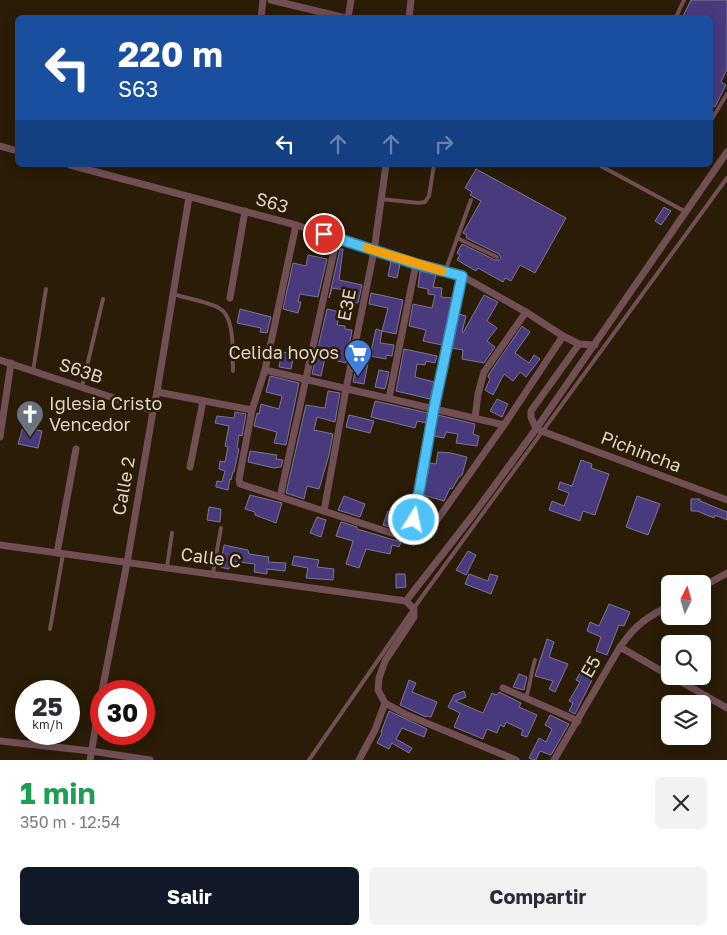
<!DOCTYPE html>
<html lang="es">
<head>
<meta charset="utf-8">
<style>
	:root { --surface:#fff; --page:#f2f2f3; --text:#2b2b33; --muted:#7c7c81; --accent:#111827 }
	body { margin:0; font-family:"Golos Text",sans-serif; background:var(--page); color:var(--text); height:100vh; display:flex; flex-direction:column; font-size:19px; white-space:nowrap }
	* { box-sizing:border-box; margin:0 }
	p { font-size:16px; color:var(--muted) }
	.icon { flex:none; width:28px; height:28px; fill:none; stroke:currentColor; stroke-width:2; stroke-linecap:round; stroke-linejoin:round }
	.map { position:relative; height:760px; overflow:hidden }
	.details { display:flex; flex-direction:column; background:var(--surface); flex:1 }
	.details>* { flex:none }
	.guide { position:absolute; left:15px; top:15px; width:698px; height:152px; border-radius:8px; box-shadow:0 2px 12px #0003; background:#1a4fa0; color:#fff; overflow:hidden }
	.needle { width:32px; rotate:5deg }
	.buttons { position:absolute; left:661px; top:575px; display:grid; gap:10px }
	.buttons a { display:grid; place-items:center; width:50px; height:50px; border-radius:8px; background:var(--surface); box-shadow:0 2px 12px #0003; font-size:25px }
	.speed { position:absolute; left:15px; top:680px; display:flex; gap:10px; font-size:25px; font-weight:700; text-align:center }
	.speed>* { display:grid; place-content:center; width:65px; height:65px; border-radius:50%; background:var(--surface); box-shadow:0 2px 12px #0003; line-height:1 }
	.speed small { font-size:12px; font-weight:400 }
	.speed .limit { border:8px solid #d22; background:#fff; color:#111 }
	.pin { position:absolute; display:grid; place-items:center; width:42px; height:42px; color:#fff; margin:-21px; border:2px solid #fff; border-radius:50%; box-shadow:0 1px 5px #0007 }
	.me { position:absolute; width:55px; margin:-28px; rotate:10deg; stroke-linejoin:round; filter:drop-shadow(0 0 4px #0008) }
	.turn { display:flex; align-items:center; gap:18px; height:105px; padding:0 20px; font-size:22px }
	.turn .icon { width:65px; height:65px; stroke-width:2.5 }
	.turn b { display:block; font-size:35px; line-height:42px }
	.lanes { display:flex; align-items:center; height:48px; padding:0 20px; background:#0003; justify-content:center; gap:25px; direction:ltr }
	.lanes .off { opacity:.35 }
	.round { display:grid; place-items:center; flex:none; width:52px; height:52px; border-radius:8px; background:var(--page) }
	.summary { display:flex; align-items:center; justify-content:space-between; height:85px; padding:0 20px }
	h1 { font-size:30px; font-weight:700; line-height:38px; color:#1e9e55 }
	.action { display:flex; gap:10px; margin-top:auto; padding:10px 20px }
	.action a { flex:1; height:58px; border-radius:8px; background:var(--accent); color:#fff; font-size:20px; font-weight:700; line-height:58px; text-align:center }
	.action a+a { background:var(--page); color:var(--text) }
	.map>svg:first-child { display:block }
	.building { fill:#483a7c; stroke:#7b7893 }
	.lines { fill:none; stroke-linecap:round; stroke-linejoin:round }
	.service { stroke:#724e55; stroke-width:4 }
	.minor { stroke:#724e55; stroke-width:7 }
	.route-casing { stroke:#337fa1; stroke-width:12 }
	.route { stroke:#4fc3f7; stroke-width:9 }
	.slow { stroke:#f59e0b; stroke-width:9 }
	.labels { text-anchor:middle; stroke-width:5; stroke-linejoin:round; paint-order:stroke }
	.street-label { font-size:18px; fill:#dfd5c8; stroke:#2a1c06 }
	.poi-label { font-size:18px; fill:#dfd5c8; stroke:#2a1c06; text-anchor:end }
</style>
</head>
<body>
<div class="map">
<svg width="727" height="760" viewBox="0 0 727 760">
	<rect width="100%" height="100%" fill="#2a1c06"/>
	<!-- building -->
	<g class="building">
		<path d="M691 0H727V69L721 82 726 85 715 107 710 104V18H682Z"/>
		<path d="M476 169 566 218 535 273 520 265 511 281 505 278 503 282 478 268 476 271 457 260 460 255 457 253 462 244 495 260H499L501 258 499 254 466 238 467 235 463 233 481 201 470 195 472 192 465 188Z"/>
		<path d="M664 207 671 211 661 225 655 221Z"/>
		<path d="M340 249H343L339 280 362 285 358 303 343 301 345 290 332 288 329 298Z"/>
		<path d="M308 255 327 259 318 297 300 294 298 302H301L298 313 283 309 293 263 306 266Z"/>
		<path d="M391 261 400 264 397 278 388 276Z"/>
		<path d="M420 271 436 275 433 287 442 288 441 297 452 298 442 345 423 341 426 330 409 326 413 304 432 308 435 295 428 294V289L418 287Z"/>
		<path d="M371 293 403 300 396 334 382 331 388 308 369 304Z"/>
		<path d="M484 295 498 302 487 321 497 328 487 341 495 347 484 363 462 359 463 350 452 348 459 314 466 316 462 332 463 333Z"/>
		<path d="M240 309 271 317 267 333 260 332 261 328 237 323Z"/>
		<path d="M327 309 340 312 337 325 345 326V329L352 330 346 363 325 358 321 376 312 374Z"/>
		<path d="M522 326 530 332 515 353 529 363 534 355 540 359 526 377 520 372 513 381 504 374 493 395 485 390 490 379 488 377 489 374Z"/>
		<path d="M376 329 382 331 380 343 394 345 392 356 386 355V359L370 356Z"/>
		<path d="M404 349 437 356 435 363 426 361 425 365 417 364 415 377 434 382 430 399 396 391Z"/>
		<path d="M359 350 370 352 364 384 353 382Z"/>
		<path d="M282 352 294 354 291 369 279 367Z"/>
		<path d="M379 370 389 372 385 389 375 387Z"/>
		<path d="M270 376 299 383 286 445 274 443 277 432 254 426 257 413 259 414 261 404 279 409 282 396 266 392Z"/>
		<path d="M328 391 340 393 335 422 317 417 314 430 333 434 329 455 319 489 307 486 304 499 286 493 306 405 325 408Z"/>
		<path d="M497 399 508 404 502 417 490 411Z"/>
		<path d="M375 401 428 413 426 423 417 421 415 428 371 417Z"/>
		<path d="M235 412 246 414 242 436 239 435 237 448 239 449 234 472H233L231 480 230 479 228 490 216 487V485L217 481 222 482 225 471 219 469 220 461 225 462 228 447 225 446 229 426 215 423 217 416 234 418Z"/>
		<path d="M349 415 374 421 370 433 346 427Z"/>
		<path d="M438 415 475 424 473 434 479 436 477 446 456 443 458 434 446 432 444 438 434 436Z"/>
		<path d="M23 427 42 431 38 448 18 444Z"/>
		<path d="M250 451 277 455 276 459 283 460 281 467 274 468 248 462Z"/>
		<path d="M438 452 451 453 467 457 462 475 459 477 452 489 450 488 444 501 423 495 430 463 436 464Z"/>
		<path d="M581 460 592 464 591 468 609 474 595 515 583 511 580 521 549 510 552 501 564 506 569 493 558 489 560 482 572 486Z"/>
		<path d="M250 495 282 503 276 523 255 515V512L245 509Z"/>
		<path d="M344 496 365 504 360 517 338 510Z"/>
		<path d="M637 496 660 504 648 535 626 527Z"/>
		<path d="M691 499H700V501L727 512V520L715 515 714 518 697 511H691Z"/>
		<path d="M209 507 221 509 220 522 207 520Z"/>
		<path d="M388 511 394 513 391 523 405 527 404 531 383 525Z"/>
		<path d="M317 517 326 520 321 537 310 533Z"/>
		<path d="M341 522 357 527V529L401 542 399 547 392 545 390 554 366 549 359 568 346 564 353 541 336 536Z"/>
		<path d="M224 545 248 550 249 554 269 557 268 562 286 563 285 571 267 569V574L254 572 255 564 230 561 229 569 220 567Z"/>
		<path d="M468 551 476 555 466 575 456 570Z"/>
		<path d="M294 556 319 560 317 567 334 569 333 580 306 578 308 568 292 565Z"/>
		<path d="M396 574H405L406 587 396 588Z"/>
		<path d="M469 574 488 581 490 574 498 576 491 594 465 584Z"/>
		<path d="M609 604 630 612 624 626 619 625 607 655 596 651 601 637 587 631 590 622 599 626Z"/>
		<path d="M547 639 554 642 549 657 568 664 555 692 549 689 553 681 535 676Z"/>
		<path d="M582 669 595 674 575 714 569 711 573 703 569 701 580 682 576 680Z"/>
		<path d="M519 674 527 677 524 690 513 687Z"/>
		<path d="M409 680 416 683 412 692 437 702 431 717 426 716V717L400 705Z"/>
		<path d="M464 691 466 697 455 701 483 713 492 693 497 695 499 692 521 703 519 707 537 715 527 737 521 735 523 730 506 722 504 727 500 725 497 733 487 729 483 739 454 727 460 713 448 707 454 695Z"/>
		<path d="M389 711 427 729 424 737 402 728 396 739 412 748 409 753 392 743 389 749 377 743 382 733 381 732Z"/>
		<path d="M550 715 569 724 551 755 540 751 536 760H534L529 758 539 738 546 742 552 729 545 725Z"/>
	</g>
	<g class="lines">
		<!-- service -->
		<g class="service">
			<path d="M676 17 684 0"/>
			<path d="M710 122 727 94"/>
			<path d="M599 165 686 212"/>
			<path d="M381 199 419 203 425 202 429 196 434 165"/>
			<path d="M457 238 497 257"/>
			<path d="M445 272 471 200"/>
			<path d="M173 294C185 298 209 302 219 308 236 317 232 354 233 371"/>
			<path d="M33 371 46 289"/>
			<path d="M82 387 103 299"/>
			<path d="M167 567 172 533"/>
			<path d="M213 573 221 528"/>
			<path d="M50 629 63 554"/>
			<path d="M526 698C530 686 531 673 535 660"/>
			<path d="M309 760 421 598 727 178"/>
		</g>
		<!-- minor -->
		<g class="minor">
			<path d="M271 0 346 18"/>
			<path d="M261 18 263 0"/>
			<path d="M348 18 351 0"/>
			<path d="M409 18 411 0"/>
			<path d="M0 146 18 151"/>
			<path d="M70 165 296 225 416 264 462 276 526 312 563 336 579 344 595 345"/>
			<path d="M296 225 265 370 252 410 239 479 240 484 410 539 423 540 504 425 563 336"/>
			<path d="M230 298 245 211"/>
			<path d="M579 344 531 411V417L536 429 727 500"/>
			<path d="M0 360 153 411"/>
			<path d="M265 370 504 425"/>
			<path d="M157 392 252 410"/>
			<path d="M389 398 416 264"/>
			<path d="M475 418 478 394 484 372 526 312"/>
			<path d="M0 437 11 363"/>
			<path d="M190 467 203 401"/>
			<path d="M280 497 337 237"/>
			<path d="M324 511 346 389 374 251 386 165"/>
			<path d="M410 539 434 408 462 276"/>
			<path d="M0 545 406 601 414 609V617L385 661 379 678 378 690 385 703 407 715 516 760"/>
			<path d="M57 553 76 449"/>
			<path d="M702 587 727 573"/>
			<path d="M406 601 473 515 536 429 727 152"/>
			<path d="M620 647 670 676"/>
			<path d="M671 676 727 708"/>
			<path d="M503 688 578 721"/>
			<path d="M102 691 127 563 153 411 157 392 189 197"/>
			<path d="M0 741 91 751 150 760"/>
			<path d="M90 760 101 695"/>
			<path d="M359 760 375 730 385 703"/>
			<path d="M554 760 620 647C636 624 645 619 670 605"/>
		</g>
	</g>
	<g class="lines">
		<!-- route casing -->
		<g class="route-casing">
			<path id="route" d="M324 234 416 264 462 276 434 408 414 520"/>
		</g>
		<!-- route -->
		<use href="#route" class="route"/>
		<!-- slow -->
		<path class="slow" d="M367 248 442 271"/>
	</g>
	<!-- icons -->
	<defs>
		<g id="supermarket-pin" transform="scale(1.4375)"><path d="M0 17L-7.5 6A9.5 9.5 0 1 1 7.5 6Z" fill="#3f7fe0" stroke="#2a1c06"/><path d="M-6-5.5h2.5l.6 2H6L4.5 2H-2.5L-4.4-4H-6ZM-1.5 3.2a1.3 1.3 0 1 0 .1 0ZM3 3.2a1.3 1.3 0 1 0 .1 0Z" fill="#fff"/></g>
		<g id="church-pin" transform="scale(1.4375)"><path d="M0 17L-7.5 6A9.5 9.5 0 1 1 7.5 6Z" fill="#6b7280" stroke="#2a1c06"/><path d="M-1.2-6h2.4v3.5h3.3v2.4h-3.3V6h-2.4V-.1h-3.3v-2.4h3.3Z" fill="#fff"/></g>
	</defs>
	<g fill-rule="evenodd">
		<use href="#supermarket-pin" x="358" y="353"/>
		<use href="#church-pin" x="30" y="414"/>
	</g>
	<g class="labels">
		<!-- street labels -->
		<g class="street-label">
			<text transform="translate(272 203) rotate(16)" y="6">S63</text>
			<text transform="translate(347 305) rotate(-79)" y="6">E3E</text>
			<text transform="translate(81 371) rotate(18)" y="6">S63B</text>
			<text transform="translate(641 452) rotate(21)" y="6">Pichincha</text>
			<text transform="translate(124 486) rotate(-80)" y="6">Calle 2</text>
			<text transform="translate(211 558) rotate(7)" y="6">Calle C</text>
			<text transform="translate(591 667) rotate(-60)" y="6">E5</text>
		</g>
		<!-- poi labels -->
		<g class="poi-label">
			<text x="339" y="359">Celida hoyos</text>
			<text x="49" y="410" text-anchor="start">Iglesia Cristo<tspan x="49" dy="21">Vencedor</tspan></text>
		</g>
	</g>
</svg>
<div class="buttons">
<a><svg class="needle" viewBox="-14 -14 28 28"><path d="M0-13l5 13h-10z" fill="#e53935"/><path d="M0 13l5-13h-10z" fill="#7c7c81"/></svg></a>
<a><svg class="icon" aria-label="search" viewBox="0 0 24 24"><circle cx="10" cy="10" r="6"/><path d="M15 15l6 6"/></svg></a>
<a><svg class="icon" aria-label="layers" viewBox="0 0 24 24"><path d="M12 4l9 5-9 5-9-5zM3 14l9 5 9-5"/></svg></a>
</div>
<div class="speed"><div>25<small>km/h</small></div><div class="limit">30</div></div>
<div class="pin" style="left:324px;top:234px;background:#d93025"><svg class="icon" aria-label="arrive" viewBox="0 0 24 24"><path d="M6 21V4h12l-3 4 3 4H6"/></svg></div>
<svg class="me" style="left:414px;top:520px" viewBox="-20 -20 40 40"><circle r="17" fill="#4fc3f7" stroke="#fff" stroke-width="3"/><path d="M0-11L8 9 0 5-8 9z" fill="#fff"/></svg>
<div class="guide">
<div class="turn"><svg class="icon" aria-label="left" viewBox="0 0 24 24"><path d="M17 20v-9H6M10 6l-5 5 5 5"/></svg><div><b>220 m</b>S63</div></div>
<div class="lanes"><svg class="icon" aria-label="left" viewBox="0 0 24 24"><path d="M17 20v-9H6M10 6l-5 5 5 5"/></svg><svg class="icon off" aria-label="ahead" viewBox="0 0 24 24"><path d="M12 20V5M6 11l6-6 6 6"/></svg><svg class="icon off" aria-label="ahead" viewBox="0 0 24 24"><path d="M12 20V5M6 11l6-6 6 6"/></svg><svg class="icon off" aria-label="right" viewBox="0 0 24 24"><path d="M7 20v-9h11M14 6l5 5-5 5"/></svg></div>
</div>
</div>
<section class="details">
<div class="summary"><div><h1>1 min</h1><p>350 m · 12:54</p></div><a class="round"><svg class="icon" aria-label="close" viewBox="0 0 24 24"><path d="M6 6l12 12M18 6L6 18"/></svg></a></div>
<div class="action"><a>Salir</a><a>Compartir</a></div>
</section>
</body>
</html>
